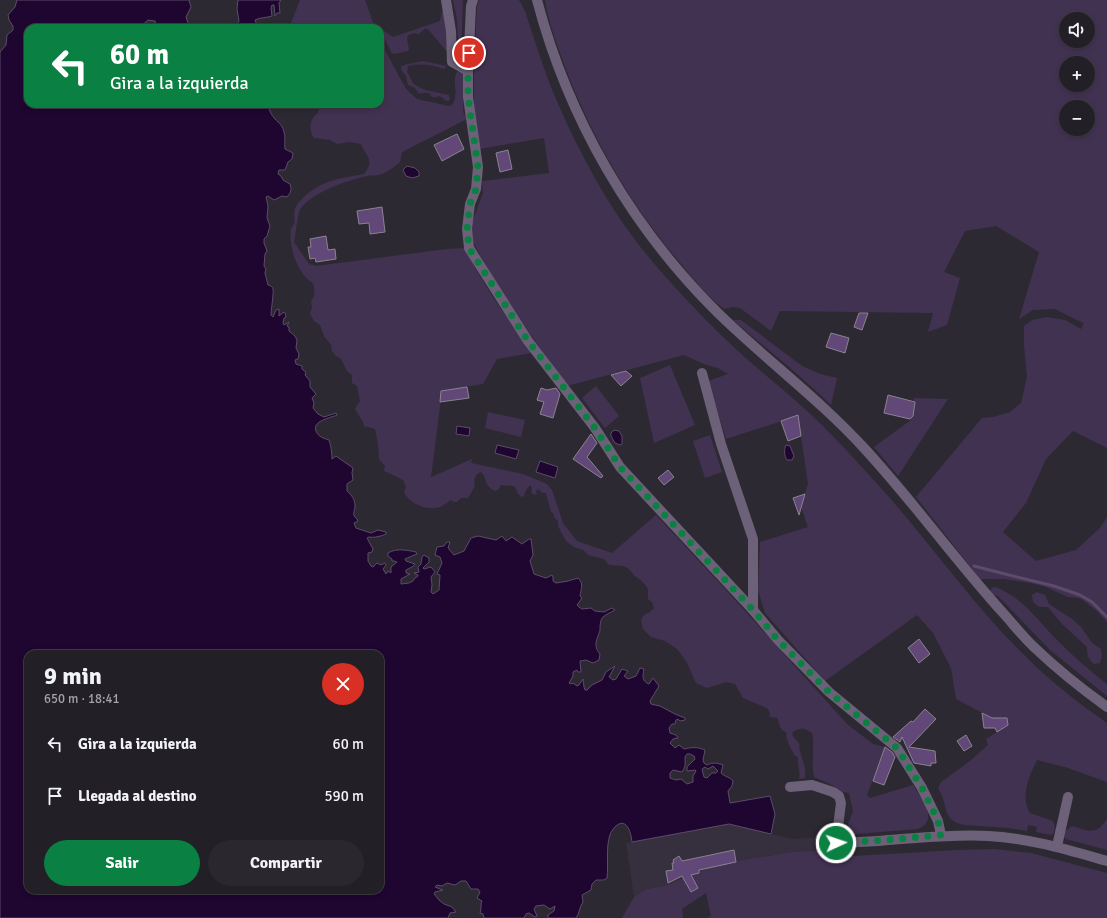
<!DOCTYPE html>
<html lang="es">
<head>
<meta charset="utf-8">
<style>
	:root { --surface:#221f26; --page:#2a272e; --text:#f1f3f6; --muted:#a2a2a7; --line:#3f3d43; --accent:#0b8043 }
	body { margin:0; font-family:Signika,sans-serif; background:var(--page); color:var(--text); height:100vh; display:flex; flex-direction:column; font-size:15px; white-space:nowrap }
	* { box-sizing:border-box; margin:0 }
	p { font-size:13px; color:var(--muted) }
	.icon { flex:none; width:22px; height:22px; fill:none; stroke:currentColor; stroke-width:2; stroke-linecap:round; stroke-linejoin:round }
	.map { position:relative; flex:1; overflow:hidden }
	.panel { position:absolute; left:24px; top:650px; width:360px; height:244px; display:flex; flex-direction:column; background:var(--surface); border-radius:12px; box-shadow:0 2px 6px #0003,0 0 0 1px var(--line) }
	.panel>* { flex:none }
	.hud { position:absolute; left:24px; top:24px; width:360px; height:84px; border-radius:12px; box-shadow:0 2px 6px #0003,0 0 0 1px var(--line); background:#0b8043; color:#fff; overflow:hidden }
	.controls { position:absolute; left:1059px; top:12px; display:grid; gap:8px }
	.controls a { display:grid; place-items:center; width:36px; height:36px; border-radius:50%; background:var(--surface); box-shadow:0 2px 6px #0003,0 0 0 1px var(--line); font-size:20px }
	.pin { position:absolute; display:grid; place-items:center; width:34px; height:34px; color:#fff; margin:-17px; border:2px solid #fff; border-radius:50%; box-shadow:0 1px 4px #0007 }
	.me { position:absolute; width:44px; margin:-22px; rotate:87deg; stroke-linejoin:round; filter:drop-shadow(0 0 3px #0008) }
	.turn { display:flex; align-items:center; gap:14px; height:84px; padding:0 20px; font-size:18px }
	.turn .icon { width:52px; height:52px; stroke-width:2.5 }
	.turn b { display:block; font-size:28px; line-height:34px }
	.round { display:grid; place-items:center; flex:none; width:42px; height:42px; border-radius:21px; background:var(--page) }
	.summary { display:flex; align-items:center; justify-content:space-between; height:68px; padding:0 20px }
	h1 { font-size:24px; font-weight:700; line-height:30px }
	.button { display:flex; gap:8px; margin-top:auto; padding:8px 20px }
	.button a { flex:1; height:46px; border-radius:24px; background:var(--accent); color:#fff; font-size:16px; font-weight:700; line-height:46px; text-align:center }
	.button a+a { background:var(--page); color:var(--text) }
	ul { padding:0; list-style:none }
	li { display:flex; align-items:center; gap:12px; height:52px; padding:0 20px }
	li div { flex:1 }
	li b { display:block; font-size:15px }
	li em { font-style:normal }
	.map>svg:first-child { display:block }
	.built { fill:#362f3e }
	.green { fill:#423252; fill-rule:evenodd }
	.water { fill:#1f0631; stroke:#5d4b6b; fill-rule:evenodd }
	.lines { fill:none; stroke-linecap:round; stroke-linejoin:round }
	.stream { stroke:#5d4b6b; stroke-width:3 }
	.building { fill:#624879; stroke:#89848f }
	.minor { stroke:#6c6178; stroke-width:10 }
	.route { stroke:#0b8043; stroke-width:7; stroke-dasharray:0 12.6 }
</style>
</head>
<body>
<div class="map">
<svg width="1107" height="918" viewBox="0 0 1107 918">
	<rect width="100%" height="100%" fill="#2d2932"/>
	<!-- built -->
	<path class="built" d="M729 824 792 839 827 837 826 850 792 852 743 860 709 868 665 886 647 889 634 897 626 843Z"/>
	<!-- green -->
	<g class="green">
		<path d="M300 0H365L375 28H289Z"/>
		<path d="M453 0H463L461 57 459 56 457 19Z"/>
		<path d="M479 0H519L525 11C535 41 544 71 556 99 574 141 595 181 620 219 648 260 683 297 718 332 746 360 777 384 806 410 829 431 850 454 871 477 922 532 965 595 1017 648 1044 676 1075 701 1107 723V782L1065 767 1037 760C1029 776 1020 797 1030 813L1053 821C1055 826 1056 830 1052 835L1036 832 1037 827 1028 825 1027 831 1009 828 964 825C941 820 949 805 938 788L941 782 970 761 988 745 986 739 1008 725 1007 718H992L956 699 951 668 933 633 917 615 825 681 765 613 758 590 760 542 808 527 801 507 808 484 798 416 726 439 708 381 728 374 718 368 706 365 684 355 567 386 502 294 473 242 471 225 483 193 482 181 549 173 544 138 479 149 474 111V60H481V48H475L477 6Z"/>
		<path d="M545 0H1107V448L1073 431 1046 459 1026 503 1003 532 1036 561 1076 550 1100 528 1107 517V622L1097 611 1080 598 1068 597 1046 587 1031 583 1004 579H980L916 497 982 418 993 417 1010 412 1021 403 1027 377 1024 345V326L1032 320 1047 317 1065 320 1081 329 1084 322 1083 323 1055 309 1033 310 1019 319 1039 252 996 226 965 231 944 272 960 278 947 325 928 332 933 313 780 311 771 331 740 308 733 307 724 309C708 297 695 281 682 265 631 206 590 135 563 61 556 41 548 21 545 0ZM1066 19H1088V41H1066ZM1066 63H1088V85H1066ZM1066 107H1088V129H1066Z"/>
		<path d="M442 11 446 16 447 51C443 48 429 29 427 29 424 28 422 32 419 34L414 33 408 35 407 39 409 49 408 51 394 54 391 52 382 33 383 30 393 37 440 21Z"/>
		<path d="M380 41 406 89 417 99 449 106 452 105C460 93 451 82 457 72L461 71 464 75 463 112 467 119 402 152 400 162C395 166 389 171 382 174 378 176 372 175 367 176 348 180 313 192 301 208 297 214 296 234 294 242L309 264 316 266 447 249 465 248C483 286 508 319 532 353L497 359 483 384 442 391 431 477 472 459 471 463 523 474 547 484 552 490 563 523 577 541 612 553 656 515 726 590 847 724 873 744 885 747 867 795 870 798 913 785C921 798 940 820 918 829L844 835 853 811 849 793 843 792 830 784 814 777C811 762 815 747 812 733 805 728 799 727 792 733L793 736C796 741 801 742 799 748L805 768V778L799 779C801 770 797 766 798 757L795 756C791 749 786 740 786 732 779 730 780 723 777 718L769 717 770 713 767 708 743 698 735 684 726 682 707 688 696 683 686 661 677 649 665 641 651 637 643 629 641 620 644 615 650 612 654 608 652 602 648 599V589L643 582 635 576 628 568 623 566 609 565 604 559 588 555 583 550 574 547 566 541 558 526V521L554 517 553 513 551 512 546 493H542L538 489 536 491 537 494 534 495 531 492 532 488 530 485 525 492 524 496 522 497 518 494 515 487 510 485 508 486 501 485 498 490 495 491C482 484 488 478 481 472 475 474 473 481 475 486L468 498H461L457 502H453L451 500C448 502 444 505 440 507 427 511 409 504 404 492L406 487 403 480C397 477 391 474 384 471L385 466 379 459C379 448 377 439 375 429L364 426 363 422 355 409 360 401 357 386 352 383V375L347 371 341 359 335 355 332 351 331 345 324 336 320 325 314 321 310 314 312 307 311 301C315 297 315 289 313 283 298 276 288 245 291 229 291 229 294 224 294 224 296 214 291 211 300 201 319 180 338 179 364 174 375 160 367 158 361 144L349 142 337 144 330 140 314 138C308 130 310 118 318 113L320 104H380Z"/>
		<path d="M423 61 446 66 445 69C432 65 422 63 408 66L407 72 413 83 417 86 425 90 449 95 450 100 446 101C437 93 441 98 432 97L429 93C421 92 420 97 415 88L408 85 406 76 402 71 401 67 404 65Z"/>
		<path d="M733 320H741L802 366 820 374 837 378 831 405C800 375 766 348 733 320Z"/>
		<path d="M670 365 695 425 654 443 640 378Z"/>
		<path d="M596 386 619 416 605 428 582 398Z"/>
		<path d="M914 398 948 399 898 476 874 447 911 420Z"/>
		<path d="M488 412 525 420 521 437 485 428Z"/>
		<path d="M710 435 722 472 705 478 693 441Z"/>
		<path d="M995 587C1023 597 1038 621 1058 641 1073 656 1090 671 1107 684V696L1050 650 998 596 993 595 990 591 992 588Z"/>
		<path d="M1037 592 1045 595 1049 604 1072 619 1081 627 1092 643 1101 649 1102 656 1100 663 1094 664C1088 659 1087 655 1087 647L1062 624 1048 607H1039L1033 602 1032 595Z"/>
		<path d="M1107 819V850L1066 839 1063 836 1065 831 1072 826C1089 831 1096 836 1107 819Z"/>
		<path d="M994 849 1031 853 1107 873V918H707L711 916 706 893 682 909 683 918H622L634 897 647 889 665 886 709 868 743 860 792 852 826 850 830 856 836 857 958 850Z"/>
	</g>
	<!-- water -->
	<g class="water">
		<path d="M17 0H189L191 7 186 17 188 23 193 28H157L155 21 148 20 139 28H28V104H267C269 109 271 115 275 119 279 123 283 126 284 132 286 137 284 143 285 149L293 153 292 159 288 162 285 170H279L278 174 281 176 283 180 290 184C292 190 291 192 287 197L282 196 274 200 268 196 266 197 268 206 267 218 270 226 267 236 264 239V243L267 251 265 254 264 266 266 269 265 273 268 285C271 286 272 286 273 289 274 292 271 310 271 315L273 317 276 310 279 309V316L284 312 285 313 286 317 284 318 283 323 284 325 289 322 287 326 289 327V331L295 336 297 340 296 348 299 354 298 359 295 360 296 364 302 366V369L306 372 305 375 310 381V387L316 394 312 398 314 403 313 408 318 414 324 417 336 413 337 415C330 418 312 421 316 431 316 432 319 436 320 436 322 438 326 439 329 440 331 445 332 454 332 459L336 456 353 468 352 473 353 480 347 484V491C352 495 355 500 355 506 355 512 351 514 357 519L358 521 354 523 356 528 371 533 378 530 386 532V534C382 536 374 538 369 537L367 538 373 549 372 552 368 553V561L371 566 373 567 377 563 381 565 385 563 386 565 383 569 386 574 388 571 391 573V567L397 562 394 561H392V559L388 556V553C396 548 407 550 416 552L417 554 405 559 406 561 415 564 412 567 406 570V573L410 574 401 579V584L409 583 413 581 415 578 418 576V575L414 573 419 572 418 567 421 564 422 557 424 555 429 558V562L423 568 424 569 431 567 435 572 431 577 432 585 431 592 433 594 439 590 440 575 437 574 442 563 440 557 435 555 437 547 444 546 447 542H450L448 548 454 555 464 551 471 538 478 536 496 540 502 536 506 541 512 537 522 544 529 539H531L533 555 530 561 534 574 546 578 552 575 553 577V581L556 583 568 581 578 578C584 583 581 589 580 596L582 598 577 605 579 607 582 609 591 608 595 611 604 612 612 608 615 610C612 612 606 614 603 617 600 620 600 626 600 630 598 638 592 645 600 654L599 660 593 663 586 660 580 661 581 672H578L577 670 573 672V676L569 683 571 684 573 683 577 686 579 685 583 679 584 687 585 690H587L592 685 602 680 606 672 615 666 609 677 613 680 616 679 622 669 628 671 624 676 628 679 636 676 640 668 644 669C643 675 641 681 649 684L653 678 659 686 650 701 651 704 660 706 675 714 685 718V720L680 721 678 719 676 720 675 724H672L669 728 670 733 676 735 678 738 673 739 670 743 675 748 679 745 684 749C692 747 698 747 705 750L703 760 704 763 707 765C713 762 717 763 723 765L721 773C725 777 730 777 733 781L732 786 728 791 730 803 770 796 775 814 771 834 729 824 632 842C631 832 626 815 614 828 604 838 609 865 607 878L604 880H596L592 884 591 890 582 895 583 902C579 907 580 913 576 918H548V915L554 911 555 906 550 909 544 905 536 906 534 909 537 916 535 917 529 913 526 914 524 918H484L483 914 480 913C482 908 480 905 482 901L477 898 480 892 478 889H471L466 881H461L455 885 447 883 442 886 437 885 435 887 443 890 435 892 434 894 439 900 444 904 452 907 456 912 450 913 448 918H0V52L6 45 7 35 13 30V26L9 20 8 15 15 7ZM28 654H380V890H28ZM687 754H690L694 756 695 759 687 767V771L695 770 696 771 693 776V782L687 784 681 779 676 780 670 778V773L673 770 682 772C686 766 685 764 685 757ZM713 766 718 771 716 773H712L707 778 704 777 702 769 705 767 708 769Z"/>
		<path d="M238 0H281L279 3 280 13H277L275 16 274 5H272L271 8 272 16C266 18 261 17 255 20L258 28H237L235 27 239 21 237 9Z"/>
		<path d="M407 166 415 168 419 172V176L412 178 406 176 403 170Z"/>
		<path d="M457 426 470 428 469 436 456 434Z"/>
		<path d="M614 430 619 431 622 436V444L620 445 615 443 611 436V433Z"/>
		<path d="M497 445 519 450 516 459 495 453Z"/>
		<path d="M786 445 790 446 794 456 792 460H787C784 456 784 449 786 445Z"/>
		<path d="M540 461 558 467 555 478 536 472Z"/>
	</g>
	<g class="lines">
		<!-- stream -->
		<path class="stream" d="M974 566 1005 574 1054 586 1080 595 1092 602 1107 617"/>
	</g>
	<!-- building -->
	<g class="building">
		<path d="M457 134 464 149 442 161 434 145Z"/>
		<path d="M508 150 512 169 500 172 496 153Z"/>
		<path d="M382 207 385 232 370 234 369 223 359 224 357 211Z"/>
		<path d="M326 236 328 250 335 249 336 259 316 262 315 258 310 259 308 247H311L310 239Z"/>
		<path d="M859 313H868L862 330 854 327Z"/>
		<path d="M831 333 849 338 845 353 826 347Z"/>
		<path d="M626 371 632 376 621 386 611 375Z"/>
		<path d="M467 387 469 398 440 402 441 391Z"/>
		<path d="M541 388 547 390 556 388 560 394 553 418 540 414 544 402 537 400Z"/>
		<path d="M888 395 915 402 913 416 910 419 884 413Z"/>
		<path d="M798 415 801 436 788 441 781 421Z"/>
		<path d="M591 434 597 443 587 457 603 476 601 478 573 459Z"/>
		<path d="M668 470 674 477 664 485 658 478Z"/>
		<path d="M805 494 799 515 793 498Z"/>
		<path d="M919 639 930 654 919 663 908 648Z"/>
		<path d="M925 709 936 719 909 747 935 751 936 763H931V766L914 763 902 737 900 742 893 737 911 721 913 722Z"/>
		<path d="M982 713 992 718H1007L1008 725 997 732 995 728H984Z"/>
		<path d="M966 735 972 746 964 751 957 741Z"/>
		<path d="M885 747 892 752 895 757 884 785 873 781Z"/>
		<path d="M734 850 736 862 699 870V873L691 875 698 888 691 892 682 876 668 883 666 871 673 870 672 863H674L673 860 679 856 682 861Z"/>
	</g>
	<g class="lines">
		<!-- minor -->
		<g class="minor">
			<path d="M446 0 451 31 452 62 468 71"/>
			<path d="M473 0 471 6 468 71V97L478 167 476 189 470 204 467 229 469 248 528 341 595 428 620 467 753 610 778 640 829 692 897 748 922 788 938 821 941 835"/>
			<path d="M537 0C568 118 631 227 718 313 765 359 819 399 864 448 913 501 955 560 1004 614 1014 625 1024 638 1035 648 1057 669 1082 689 1107 707"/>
			<path d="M702 373 721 444 753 539V610"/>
			<path d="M790 787 812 785 833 792 839 796 841 803 836 843C853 842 871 842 888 840 921 838 954 834 988 836 1029 838 1068 850 1107 861"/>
			<path d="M1057 846 1068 797"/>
		</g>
	</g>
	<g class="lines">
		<!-- route -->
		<path class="route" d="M469 53 468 71V97L478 167 476 189 470 204 467 229 469 248 528 341 595 428 620 467 753 610 778 640 829 692 897 748 922 788 938 821 941 835 886 840 836 843"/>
	</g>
</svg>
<div class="controls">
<a><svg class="icon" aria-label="sound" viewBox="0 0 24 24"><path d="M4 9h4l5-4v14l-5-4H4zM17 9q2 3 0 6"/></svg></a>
<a>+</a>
<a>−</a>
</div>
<div class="pin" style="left:469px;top:53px;background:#d93025"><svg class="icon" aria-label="arrive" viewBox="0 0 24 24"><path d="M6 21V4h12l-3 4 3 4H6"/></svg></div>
<svg class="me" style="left:836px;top:843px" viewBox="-20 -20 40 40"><circle r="17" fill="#0b8043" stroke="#fff" stroke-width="3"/><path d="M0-11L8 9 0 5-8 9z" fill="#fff"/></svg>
<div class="hud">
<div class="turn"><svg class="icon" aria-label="left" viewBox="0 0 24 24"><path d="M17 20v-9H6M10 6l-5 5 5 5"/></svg><div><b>60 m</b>Gira a la izquierda</div></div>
</div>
<section class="panel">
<div class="summary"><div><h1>9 min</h1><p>650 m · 18:41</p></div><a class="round" style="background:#d93025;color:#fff"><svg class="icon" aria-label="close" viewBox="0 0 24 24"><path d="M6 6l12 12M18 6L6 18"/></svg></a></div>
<ul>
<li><svg class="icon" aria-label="left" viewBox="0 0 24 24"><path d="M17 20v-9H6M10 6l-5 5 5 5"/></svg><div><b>Gira a la izquierda</b></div><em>60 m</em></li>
<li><svg class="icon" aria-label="arrive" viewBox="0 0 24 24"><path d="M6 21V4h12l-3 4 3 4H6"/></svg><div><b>Llegada al destino</b></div><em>590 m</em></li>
</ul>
<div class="button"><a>Salir</a><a>Compartir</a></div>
</section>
</div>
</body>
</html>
